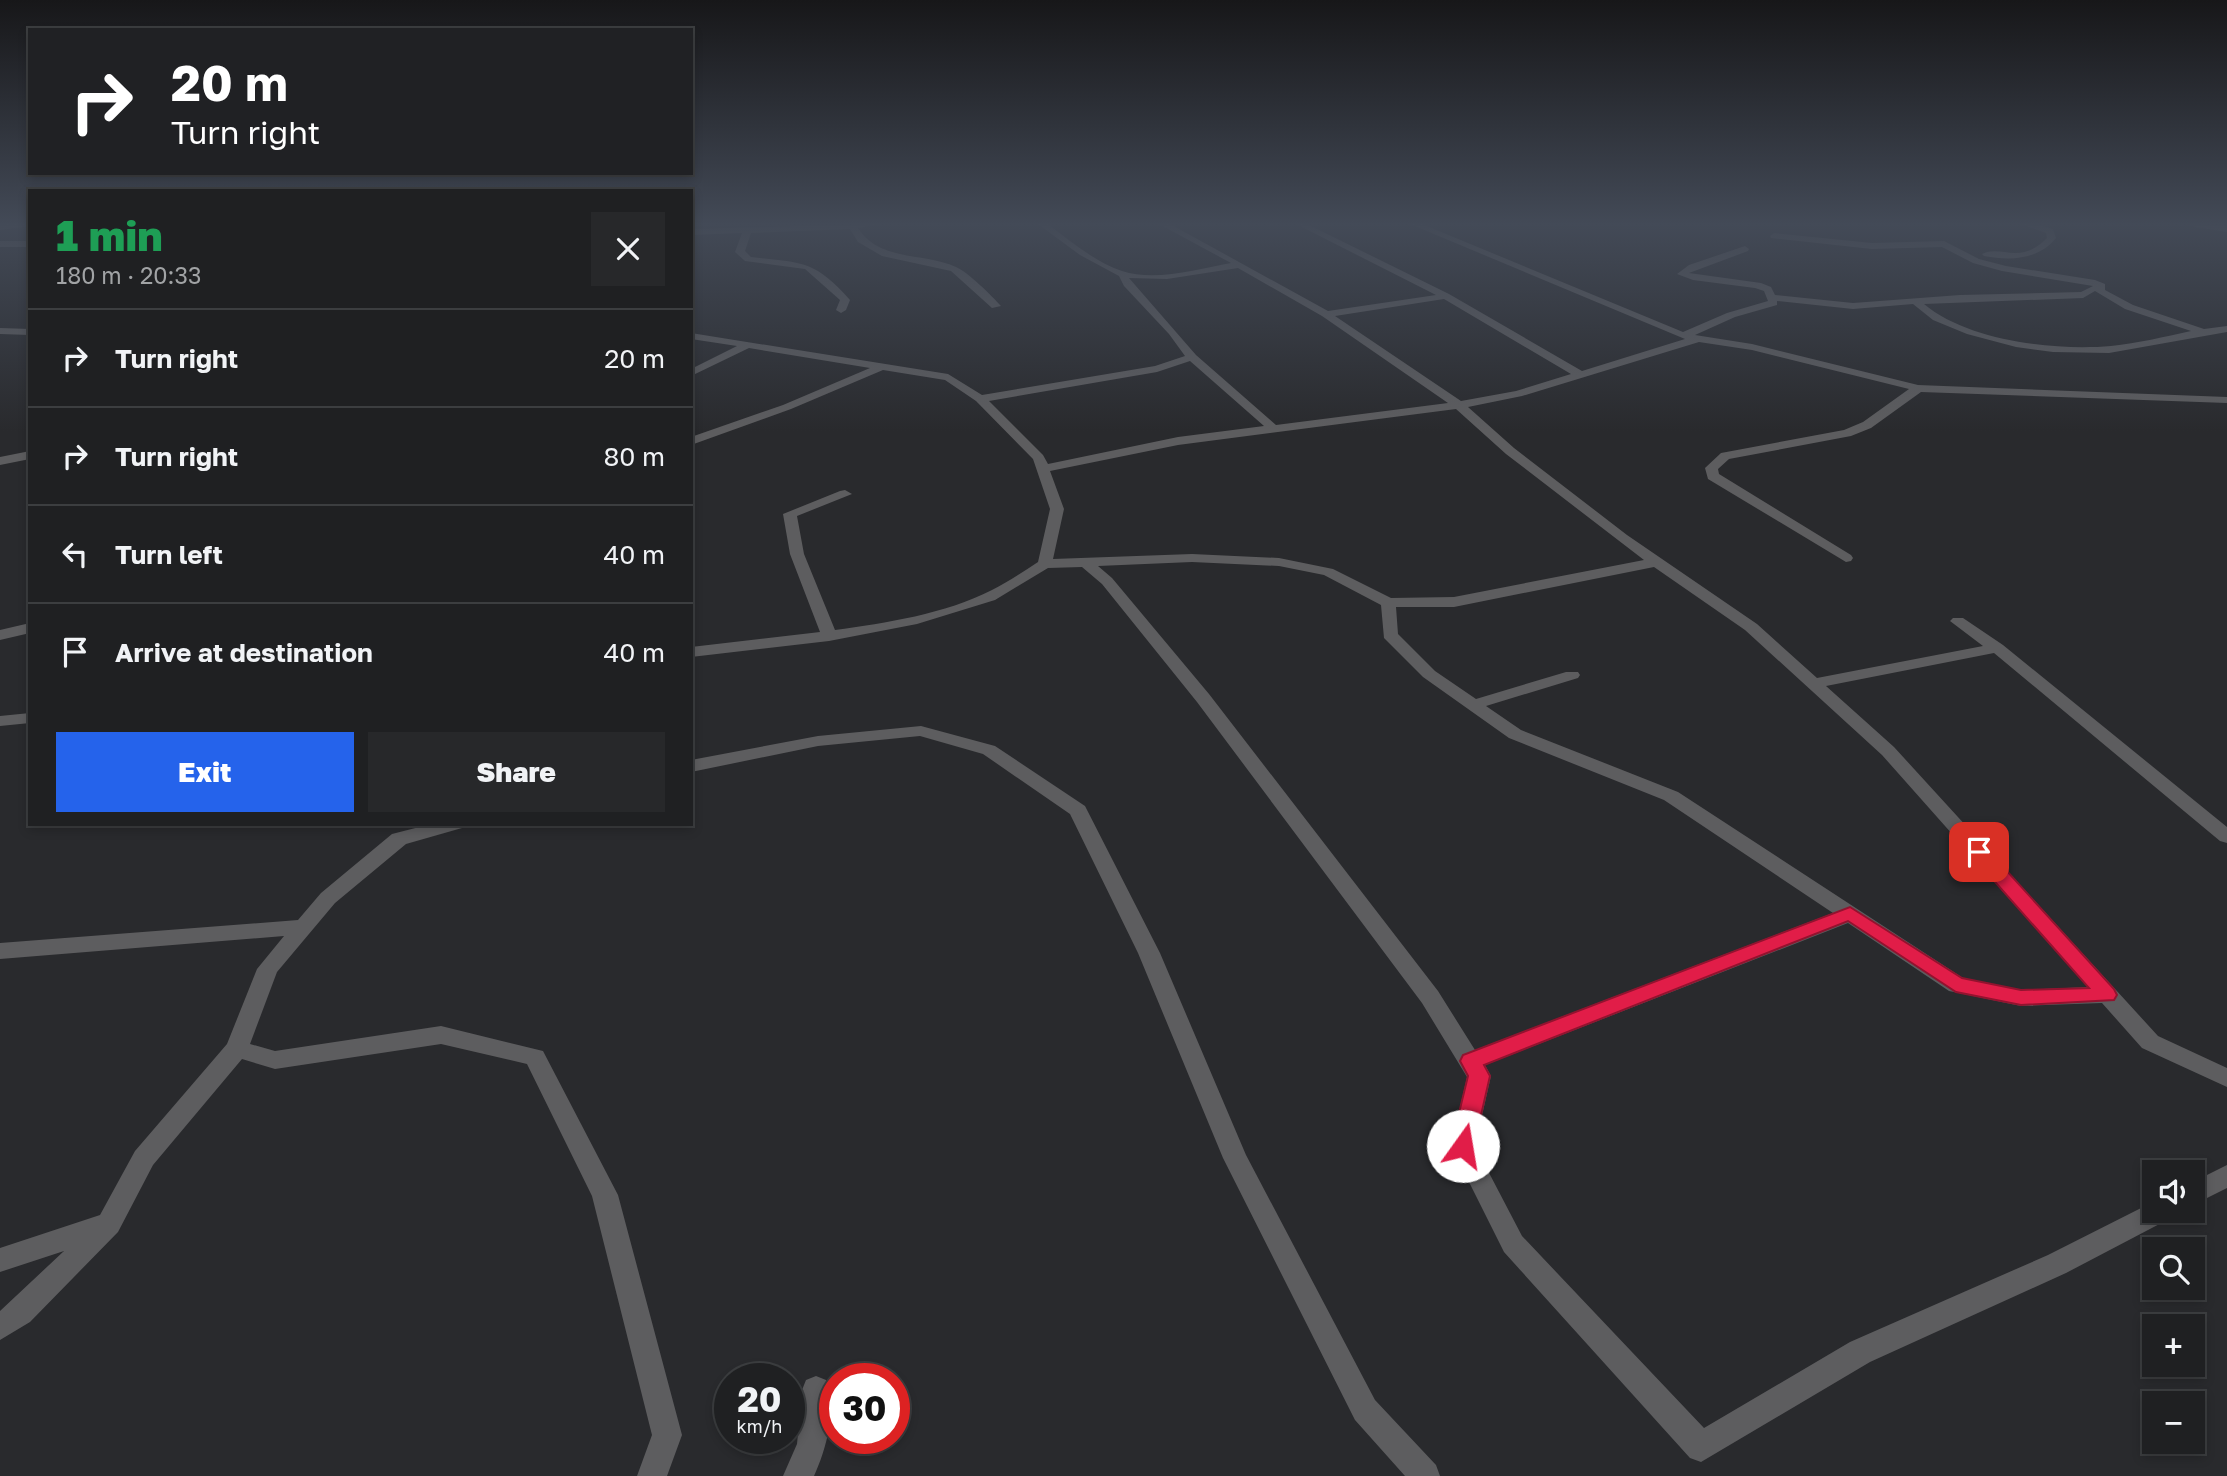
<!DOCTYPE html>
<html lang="en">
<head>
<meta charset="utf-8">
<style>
	:root { --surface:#1f2022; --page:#27282a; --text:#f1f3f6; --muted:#a1a3a5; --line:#3c3e40; --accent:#2563eb }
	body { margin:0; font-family:"Golos Text",sans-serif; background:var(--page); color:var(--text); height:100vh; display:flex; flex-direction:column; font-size:26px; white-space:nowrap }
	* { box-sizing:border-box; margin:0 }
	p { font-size:23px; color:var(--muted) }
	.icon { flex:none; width:38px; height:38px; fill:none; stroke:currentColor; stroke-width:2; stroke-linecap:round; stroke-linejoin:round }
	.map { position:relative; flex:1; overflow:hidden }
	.sheet { position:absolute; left:28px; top:189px; width:665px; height:637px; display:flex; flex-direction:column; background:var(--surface); border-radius:0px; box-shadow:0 4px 10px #0003,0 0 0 2px var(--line) }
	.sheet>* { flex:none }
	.hud { position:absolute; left:28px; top:28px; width:665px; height:147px; border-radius:0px; box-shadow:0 4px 10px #0003,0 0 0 2px var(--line); background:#202124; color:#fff; overflow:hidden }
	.buttons { position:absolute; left:2142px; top:1160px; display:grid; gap:14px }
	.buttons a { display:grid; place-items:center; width:63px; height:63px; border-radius:0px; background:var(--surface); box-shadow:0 4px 10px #0003,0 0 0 2px var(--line); font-size:35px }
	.speed { position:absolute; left:714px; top:1363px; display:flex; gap:14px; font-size:35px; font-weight:700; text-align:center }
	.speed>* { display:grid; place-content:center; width:91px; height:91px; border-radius:50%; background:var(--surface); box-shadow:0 4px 10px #0003,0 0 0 2px var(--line); line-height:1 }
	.speed small { font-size:18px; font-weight:400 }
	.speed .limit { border:10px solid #d22; background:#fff; color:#111 }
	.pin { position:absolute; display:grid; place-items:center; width:60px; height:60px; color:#fff; margin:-30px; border-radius:14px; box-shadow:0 4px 10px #0006 }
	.me { position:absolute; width:77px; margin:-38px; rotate:13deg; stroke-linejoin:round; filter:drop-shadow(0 0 5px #0008) }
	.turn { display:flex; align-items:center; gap:24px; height:147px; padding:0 28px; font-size:32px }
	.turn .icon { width:91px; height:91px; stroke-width:2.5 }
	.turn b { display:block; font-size:49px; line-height:60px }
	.round { display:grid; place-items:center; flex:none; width:74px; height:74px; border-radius:0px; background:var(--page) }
	.summary { display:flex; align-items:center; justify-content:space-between; height:119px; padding:0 28px }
	h1 { font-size:42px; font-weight:800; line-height:52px; color:#1e9e55 }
	.cta { display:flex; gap:14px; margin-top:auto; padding:14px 28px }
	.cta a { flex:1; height:80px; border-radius:0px; background:var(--accent); color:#fff; font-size:28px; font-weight:800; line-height:80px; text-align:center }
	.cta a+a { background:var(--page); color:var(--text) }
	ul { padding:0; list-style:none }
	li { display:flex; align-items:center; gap:21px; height:98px; padding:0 28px; border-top:2px solid var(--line) }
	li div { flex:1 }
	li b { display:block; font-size:26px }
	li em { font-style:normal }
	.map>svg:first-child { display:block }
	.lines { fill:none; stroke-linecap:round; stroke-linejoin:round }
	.minor { fill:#5d5d5f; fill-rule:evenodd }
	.route { fill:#e11d48; stroke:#92132f; stroke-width:2 }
</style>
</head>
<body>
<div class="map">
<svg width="2227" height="1476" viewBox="0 0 2227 1476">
	<rect width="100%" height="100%" fill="#292a2d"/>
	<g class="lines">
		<!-- minor -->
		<g class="minor">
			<path d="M0 224H30V226L0 230Z"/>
			<path d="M879 224 858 228C880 262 923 252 956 267 968 272 992 296 1001 306L992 308 951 271 882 256 858 242 850 229 751 233 745 251 751 257C801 263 814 259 850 300L846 310 841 313 836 310 840 300 805 269 745 261 735 252 742 233 691 235V229Z"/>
			<path d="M1038 224H1048C1070 241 1095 262 1122 271 1155 282 1198 269 1231 263L1159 224H1170L1328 311 1436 295 1296 224H1307L1449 294 1582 371 1685 339 1410 224H1422L1683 332 1727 313 1768 301 1764 291 1755 288 1693 280 1677 274 1689 265 1745 246 1749 249 1748 251 1689 273 1761 283 1771 287 1775 295 1853 303 1960 295 2081 292 2093 286 2002 271 1973 263 1942 247 1872 249 1771 238 1770 236 1774 233 1872 243 1944 241 1979 259 2006 266 2095 280 2105 284V290L2133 305 2204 329 2227 326V332L2109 353 2053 352 2016 347 1967 334 1933 320 1913 304 1853 309 1777 301V305L1735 317 1695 335 1752 344 1918 385 2227 397V403L1921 392 1871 428 1851 436 1729 459 1718 469 1719 474 1851 555 1853 558 1851 561 1846 562 1708 479 1705 468 1721 453 1844 430 1863 422 1909 389 1752 350 1699 342 1522 396 1468 407 1514 448 1627 535 1757 624 1817 678 1983 646 1950 621 1953 618H1963L2003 645 2227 827V843L2220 841 1994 653 1826 686 1894 747 2158 1036 2227 1068V1087L2142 1048 2102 1003 2021 1006 1949 991 1848 923 1485 1065 1491 1076 1475 1146 1522 1236 1704 1428 1850 1342 2048 1255 2151 1203 2154 1202V1211H2173L2169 1219 2066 1273 1870 1362 1701 1462 1690 1458 1504 1252 1451 1146 1467 1077 1422 1003 1197 702 1102 584 1082 567 1048 568 995 600 917 624 829 641 691 657V647L820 632 790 554 783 514 840 491 845 490 852 494 797 516 804 554 835 630C886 623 945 614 992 590 1008 582 1023 572 1038 562L1050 509 1033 459 976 401 945 380 883 370 791 409 691 445V437L783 405 870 368 749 348 691 376V369L737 346 691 339V333L948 374 982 395 1155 366 1185 356 1169 334 1124 286 1119 276 1080 255ZM1238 268 1322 316 1448 403 1276 425 1196 355 1129 278 1167 279ZM2095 291 2125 309 2191 331C2164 337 2138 343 2111 346 2055 351 1968 341 1924 304L2083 298ZM1444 299 1571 374 1516 391 1461 401 1335 316ZM1190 361 1264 426 1178 437 1048 464 1043 455 989 401 1157 372ZM1456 409 1506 454 1644 560 1454 597 1391 598 1333 569 1279 558 1192 554 1053 559 1064 509 1050 471 1178 445ZM1192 562 1279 566 1324 575 1381 605 1384 638 1423 677 1509 738 1664 800 1833 913 1475 1050 1438 991 1209 694 1112 578 1098 566ZM1654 567 1745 630 1882 755 2088 987 2021 990 1963 978 1678 792 1521 730 1486 706 1578 678 1580 675 1578 672H1566L1476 699 1435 671 1398 634 1396 607H1454Z"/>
			<path d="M2021 224H2036L2053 229 2056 238C2038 260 2011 261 1984 256L1982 254C2001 244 2020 266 2047 238L2046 233Z"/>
			<path d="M2191 224 2227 226V232L2195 227Z"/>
			<rect x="0" y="241" width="30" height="6"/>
			<path d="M0 328 30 329V335L0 334Z"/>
			<path d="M30 451V459L0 465V457Z"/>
			<path d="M30 623V633L0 640V630Z"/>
			<path d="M30 713V723L0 726V716Z"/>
			<path d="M921 726 995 746 1085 806 1160 953 1246 1155 1375 1400 1436 1465 1440 1476H1405L1355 1420 1223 1158 1138 953 1070 814 983 754 920 736 818 746 691 772V760L818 736Z"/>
			<path d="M431 824H464L462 828 406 844 335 903 277 972 250 1044 275 1051 441 1026 543 1051 618 1195 682 1435 667 1476H637L652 1435 592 1196 527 1064 441 1044 275 1069 242 1059 153 1165 118 1232 30 1322 0 1340V1311L64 1251 0 1272V1248L100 1215 135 1151 227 1044 257 969 284 936 0 959V943L298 920 321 893 392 834Z"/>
			<path d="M2227 1165V1188L2193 1205V1182Z"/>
			<path d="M816 1376 826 1380C838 1408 826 1450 814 1476H783L797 1444 802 1390 806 1380Z"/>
		</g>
	</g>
	<!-- sky -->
	<linearGradient id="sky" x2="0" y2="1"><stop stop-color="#171719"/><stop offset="0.52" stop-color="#434a57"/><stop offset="1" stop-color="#434a57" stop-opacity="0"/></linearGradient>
	<rect width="2227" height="431" fill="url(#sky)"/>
	<!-- route -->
	<path class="route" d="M1979 846 1986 848 2114 989 2117 995 2114 1000 2021 1005 1956 992 1848 921 1484 1065 1490 1076 1474 1146 1471 1153 1463 1156 1455 1153 1451 1146 1468 1076 1460 1061 1463 1055 1850 907 1962 978 2021 990 2089 988 1973 857 1971 852Z"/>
</svg>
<div class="buttons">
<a><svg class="icon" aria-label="sound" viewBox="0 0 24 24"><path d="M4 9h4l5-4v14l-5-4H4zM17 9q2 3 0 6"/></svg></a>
<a><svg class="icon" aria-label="search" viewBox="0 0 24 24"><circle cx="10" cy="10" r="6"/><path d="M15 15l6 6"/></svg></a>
<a>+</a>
<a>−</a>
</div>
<div class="speed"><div>20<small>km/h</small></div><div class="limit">30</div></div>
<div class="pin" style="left:1979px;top:852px;background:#d93025"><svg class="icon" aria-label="arrive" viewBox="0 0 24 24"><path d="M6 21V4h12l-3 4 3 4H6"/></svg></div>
<svg class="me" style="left:1463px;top:1146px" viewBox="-20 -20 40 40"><circle r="19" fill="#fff"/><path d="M0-13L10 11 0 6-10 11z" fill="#e11d48"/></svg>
<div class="hud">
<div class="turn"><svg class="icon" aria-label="right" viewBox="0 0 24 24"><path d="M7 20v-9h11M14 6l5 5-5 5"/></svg><div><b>20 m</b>Turn right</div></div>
</div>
<section class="sheet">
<div class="summary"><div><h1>1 min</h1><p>180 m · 20:33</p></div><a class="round"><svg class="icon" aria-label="close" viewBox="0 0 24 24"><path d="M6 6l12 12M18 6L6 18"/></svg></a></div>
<ul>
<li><svg class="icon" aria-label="right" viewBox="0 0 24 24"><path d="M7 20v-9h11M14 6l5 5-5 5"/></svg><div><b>Turn right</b></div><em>20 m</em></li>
<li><svg class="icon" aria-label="right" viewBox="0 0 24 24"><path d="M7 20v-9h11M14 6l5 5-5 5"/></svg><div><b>Turn right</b></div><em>80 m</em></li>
<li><svg class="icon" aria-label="left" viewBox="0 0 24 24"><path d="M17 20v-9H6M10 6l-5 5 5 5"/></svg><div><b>Turn left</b></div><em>40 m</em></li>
<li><svg class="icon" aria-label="arrive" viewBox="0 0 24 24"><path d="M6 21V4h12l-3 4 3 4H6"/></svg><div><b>Arrive at destination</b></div><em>40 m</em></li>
</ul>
<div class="cta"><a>Exit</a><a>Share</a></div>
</section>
</div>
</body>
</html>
